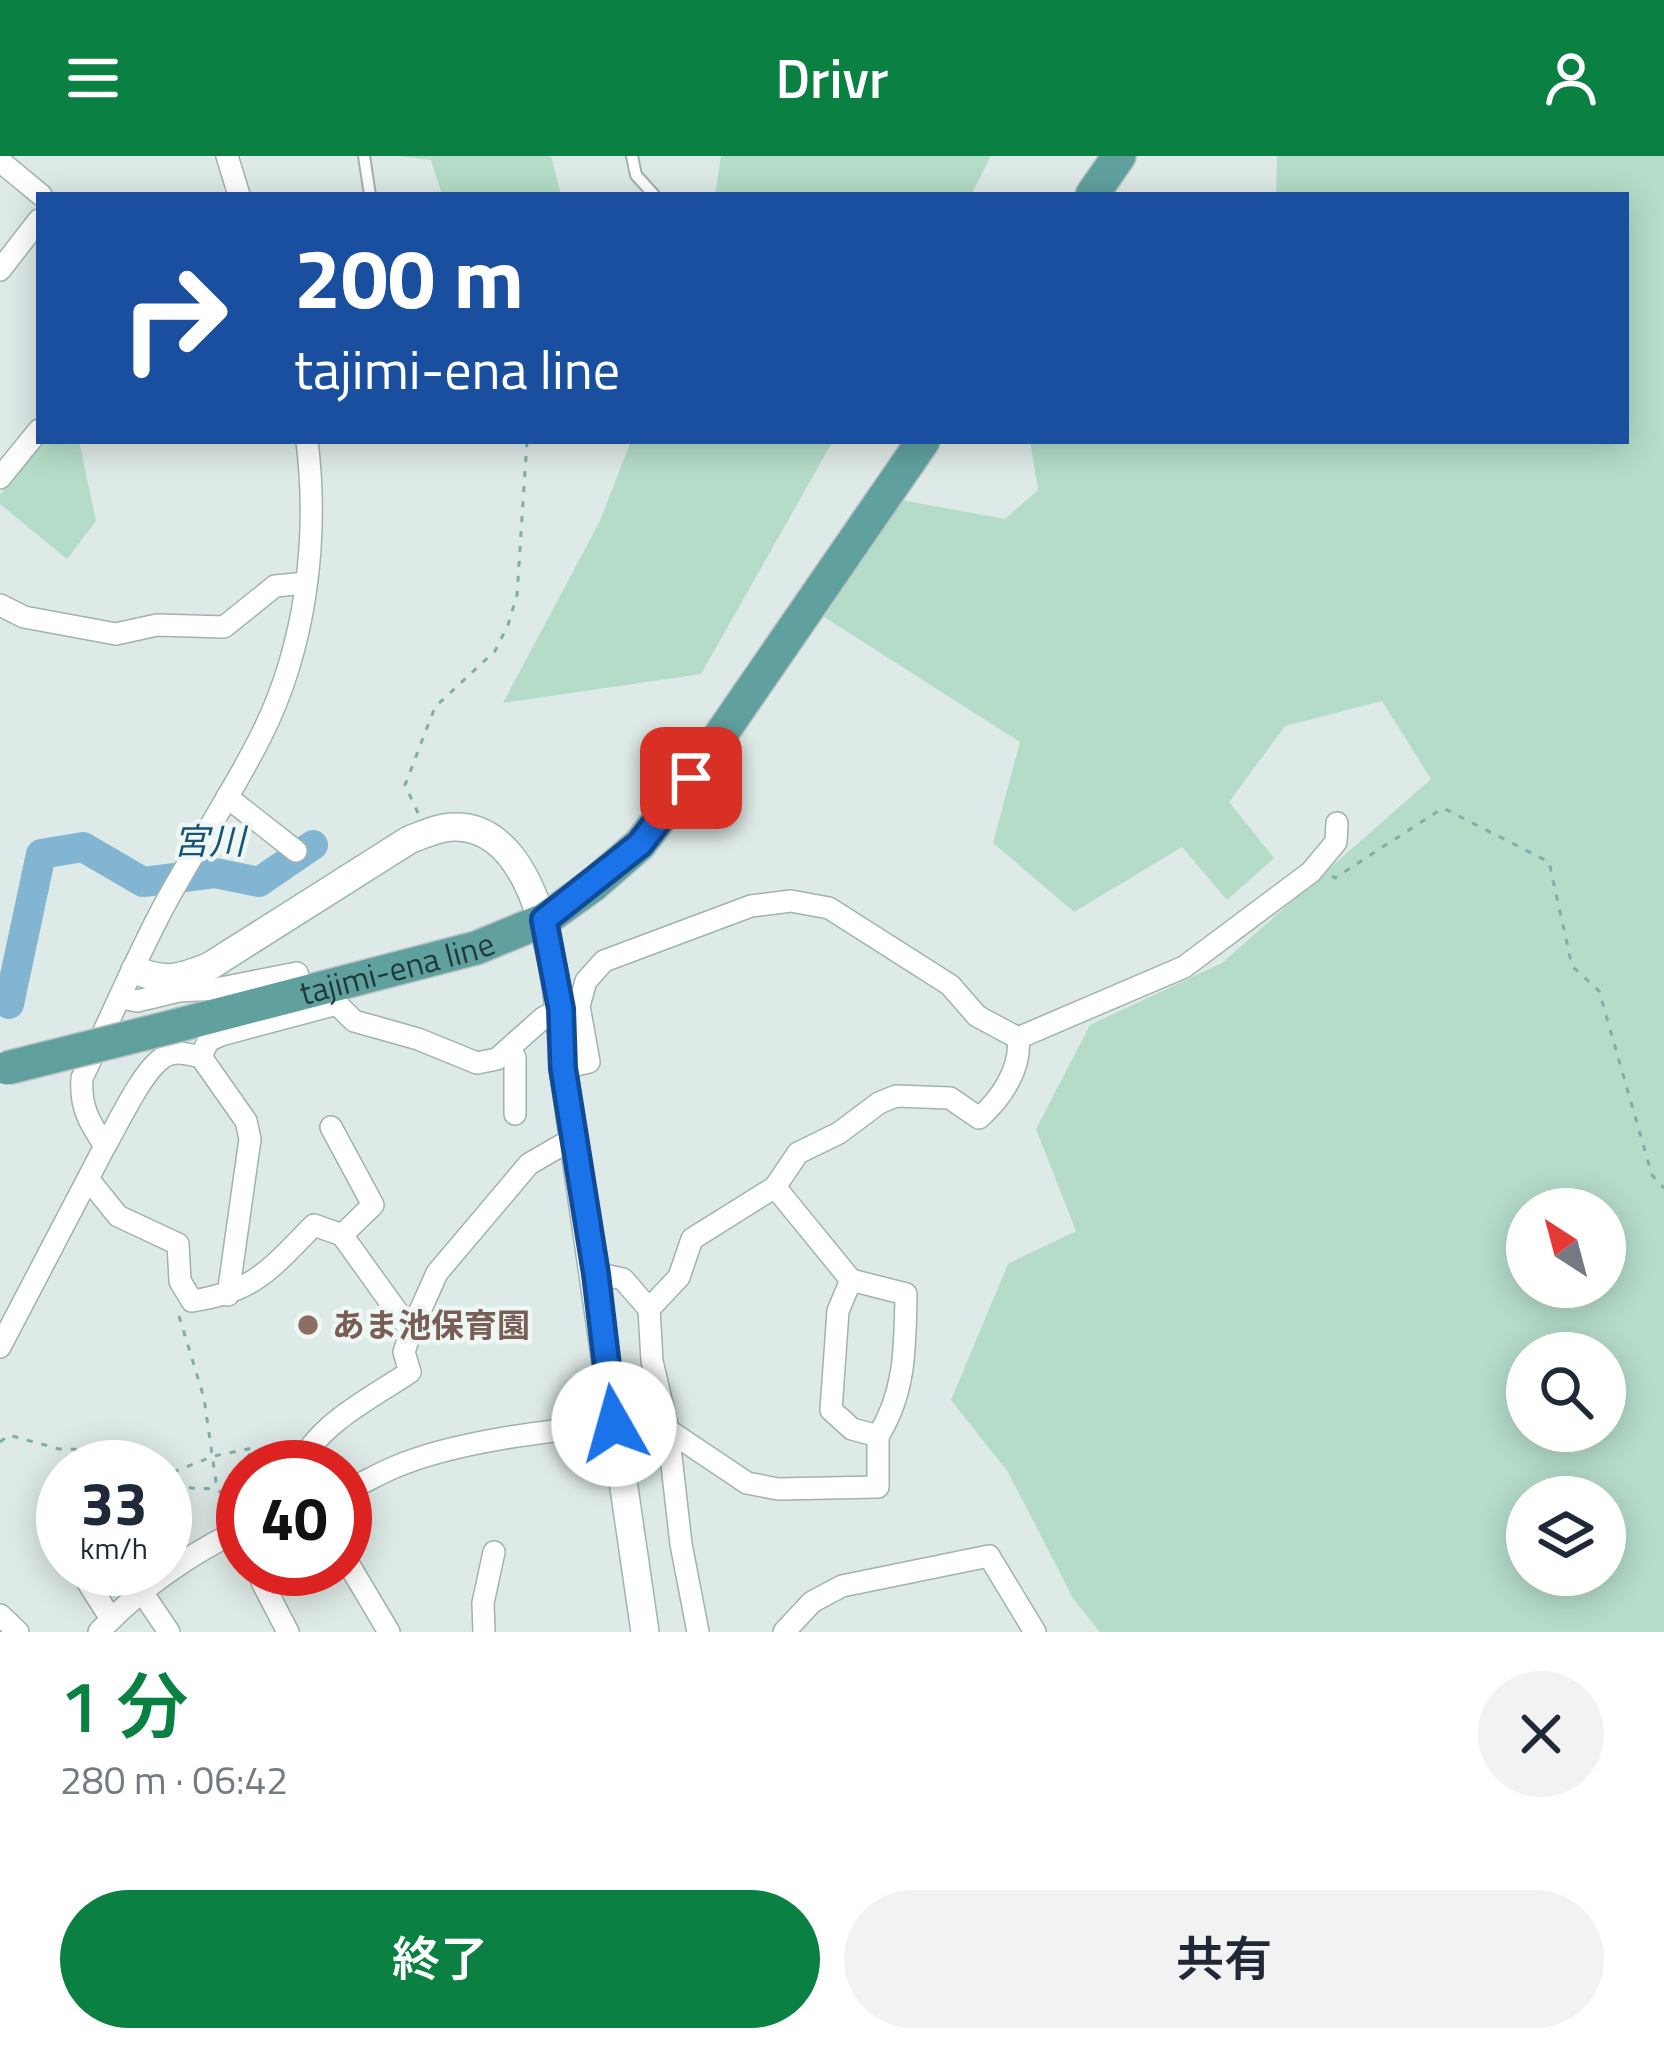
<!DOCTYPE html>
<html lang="ja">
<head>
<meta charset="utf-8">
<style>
	:root { --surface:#fff; --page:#f2f2f3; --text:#1f2937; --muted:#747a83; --accent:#0b8043 }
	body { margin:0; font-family:"Titillium Web","Noto Sans JP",sans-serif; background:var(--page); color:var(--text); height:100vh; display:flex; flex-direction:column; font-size:45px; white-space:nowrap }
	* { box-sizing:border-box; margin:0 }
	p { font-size:39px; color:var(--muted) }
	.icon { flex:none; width:66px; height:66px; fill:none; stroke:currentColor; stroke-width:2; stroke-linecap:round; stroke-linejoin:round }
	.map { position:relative; height:1476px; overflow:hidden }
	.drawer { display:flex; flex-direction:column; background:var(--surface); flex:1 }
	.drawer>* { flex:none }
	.banner { position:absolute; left:36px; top:36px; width:1593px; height:252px; border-radius:0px; box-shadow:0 6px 30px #0003; background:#1a4fa0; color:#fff; overflow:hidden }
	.needle { width:78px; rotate:324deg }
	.controls { position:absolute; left:1506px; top:1032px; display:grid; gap:24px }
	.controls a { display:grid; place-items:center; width:120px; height:120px; border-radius:50%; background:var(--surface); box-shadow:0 6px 30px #0003; font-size:60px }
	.speed { position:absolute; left:36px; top:1284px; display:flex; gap:24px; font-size:60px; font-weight:700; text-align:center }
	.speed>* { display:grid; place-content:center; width:156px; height:156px; border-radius:50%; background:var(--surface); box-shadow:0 6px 30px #0003; line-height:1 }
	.speed small { font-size:30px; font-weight:400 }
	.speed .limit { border:18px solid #d22; background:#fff; color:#111 }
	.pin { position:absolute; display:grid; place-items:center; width:102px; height:102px; color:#fff; margin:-51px; border-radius:24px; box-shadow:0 6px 18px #0006 }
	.me { position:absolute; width:132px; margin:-66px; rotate:353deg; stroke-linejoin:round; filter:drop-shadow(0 0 9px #0008) }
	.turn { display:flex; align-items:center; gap:42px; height:252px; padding:0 60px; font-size:54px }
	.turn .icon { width:156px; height:156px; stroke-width:2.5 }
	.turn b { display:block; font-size:84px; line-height:102px }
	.round { display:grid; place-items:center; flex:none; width:126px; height:126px; border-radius:63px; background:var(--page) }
	.head { display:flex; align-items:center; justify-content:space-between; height:204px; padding:0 60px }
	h1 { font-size:72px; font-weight:600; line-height:90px; color:var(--accent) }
	.action { display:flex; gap:24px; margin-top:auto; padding:24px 60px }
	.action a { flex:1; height:138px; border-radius:72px; background:var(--accent); color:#fff; font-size:48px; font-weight:600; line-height:138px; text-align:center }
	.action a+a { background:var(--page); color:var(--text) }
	header { display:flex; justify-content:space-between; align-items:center; height:156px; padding:0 60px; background:var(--accent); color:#fff; font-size:54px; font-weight:600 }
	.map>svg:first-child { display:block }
	.green { fill:#b5dcc8; fill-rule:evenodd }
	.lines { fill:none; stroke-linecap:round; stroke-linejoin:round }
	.river { stroke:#82b5d2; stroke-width:30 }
	.lane-casing { stroke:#a1b2af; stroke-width:14 }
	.street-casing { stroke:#a1b2af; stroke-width:24 }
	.secondary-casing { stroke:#9cb6b2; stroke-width:30 }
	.primary-casing { stroke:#bcc4c3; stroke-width:36 }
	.path { stroke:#7dafaa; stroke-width:3; stroke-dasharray:6 9; stroke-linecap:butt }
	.lane { stroke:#fff; stroke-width:10 }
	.street { stroke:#fff; stroke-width:21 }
	.secondary { stroke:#fff; stroke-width:27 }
	.primary { stroke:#60a19f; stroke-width:33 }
	.primary-bridge-casing { stroke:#bcc4c3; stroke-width:36; stroke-linecap:butt }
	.primary-bridge { stroke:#60a19f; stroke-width:33 }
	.route-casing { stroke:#114b97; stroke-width:30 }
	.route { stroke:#1a73e8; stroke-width:21 }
	.education-dot { fill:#8d6e63; stroke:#eef7f4; stroke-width:4.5 }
	.labels { text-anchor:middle; stroke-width:9; stroke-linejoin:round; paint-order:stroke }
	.street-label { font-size:33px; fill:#1f3a38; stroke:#eef7f4 }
	.education-label { font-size:33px; font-weight:bold; fill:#785e54; stroke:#eef7f4; text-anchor:start }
	.water-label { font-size:36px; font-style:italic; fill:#175277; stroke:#eef7f4 }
</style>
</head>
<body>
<header><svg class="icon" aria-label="menu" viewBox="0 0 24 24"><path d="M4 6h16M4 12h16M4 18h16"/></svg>Drivr<svg class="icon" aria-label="person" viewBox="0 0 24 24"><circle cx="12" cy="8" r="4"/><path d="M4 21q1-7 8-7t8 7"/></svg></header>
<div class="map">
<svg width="1664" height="1476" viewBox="0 0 1664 1476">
	<rect width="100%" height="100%" fill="#deeae7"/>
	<!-- green -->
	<g class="green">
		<path d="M399 0H551L561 39H442L431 4Z"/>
		<path d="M721 0H991L971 39H715Z"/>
		<path d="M1277 0H1664V1476H1100L1074 1444 1008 1316 951 1244 1008 1108 1076 1075 1036 973 1090 869 1222 807 1431 623 1382 545 1285 570 1229 646 1274 702 1227 744 1182 691 1074 756 993 687 1020 586 824 461 901 344 1005 363 1038 334 1030 285H1626V39H1276ZM1527 1053H1605V1131H1527ZM1527 1197H1605V1275H1527ZM1527 1341H1605V1419H1527Z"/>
		<path d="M43 285H79L96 365 67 403 0 348V339Z"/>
		<path d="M631 285H833L701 518 503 547 600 365Z"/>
	</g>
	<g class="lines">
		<!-- river -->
		<path class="river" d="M9 848 41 698 83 691 143 726 215 717 259 726 313 689"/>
		<!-- lane casing -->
		<g class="lane-casing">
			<g id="lane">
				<path d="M364 0 370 39"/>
				<path d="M632 0 636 19 654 39"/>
			</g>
		</g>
		<!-- street casing -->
		<g class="street-casing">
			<g id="street">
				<path d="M227 0 239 39"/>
				<path d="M0 5 41 39"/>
				<path d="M0 114 39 64"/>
				<path d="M0 322 39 274"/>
				<path d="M0 449 24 461 116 478 157 469 224 471 275 430 306 427"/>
				<path d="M227 641 296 695"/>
				<path d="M333 829 337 848 354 865 418 883 477 907 497 903 543 862 561 853"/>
				<path d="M121 842 137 845 179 835 216 833 297 817 303 837"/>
				<path d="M1018 882 1184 811 1311 716 1336 686 1337 667"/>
				<path d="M511 893 515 902V958"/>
				<path d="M201 901 208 885 221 879 337 848"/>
				<path d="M563 912 589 906 579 850 586 825 604 805 751 750 791 745 829 752 950 829 977 860 1018 882"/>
				<path d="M331 971 373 1049 342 1079"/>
				<path d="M105 990C118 968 143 913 164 901 175 894 189 898 201 901L246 965 250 983 228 1139"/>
				<path d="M89 1024 118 1060 178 1088 180 1125 192 1145C256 1135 270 1113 314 1069L342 1079 411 1175 404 1196 410 1216C373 1241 317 1268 299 1311"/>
				<path d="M595 1117 623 1123 649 1153 652 1205 668 1274 681 1388 698 1476"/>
				<path d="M851 1124 906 1138C905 1189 906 1236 878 1280"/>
				<path d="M649 1153 679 1121 692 1083 775 1031 798 997 839 977 879 947 896 940 950 942 979 962C1001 943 1022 912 1018 882"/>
				<path d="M411 1175 437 1117 529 1008 574 982"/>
				<path d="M0 1191 105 990C89 966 80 951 82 922 110 864 135 804 165 748 196 691 232 638 261 580 306 491 319 383 307 285"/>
				<path d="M668 1274 747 1327 778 1333 878 1331V1280L852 1273 831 1254 838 1155 851 1124 775 1031"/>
				<path d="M345 1335C362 1328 378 1318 395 1311 456 1285 548 1275 614 1268"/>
				<path d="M345 1402 389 1476"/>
				<path d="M87 1425 111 1463"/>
				<path d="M262 1426 288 1476"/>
				<path d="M142 1436 169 1476"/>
				<path d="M0 1459 18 1476"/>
				<path d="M99 1476C139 1433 190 1398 243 1372"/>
				<path d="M484 1476 483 1447 494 1396"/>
				<path d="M784 1476 812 1446 842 1430 989 1400 1035 1476"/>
			</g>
		</g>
		<!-- secondary casing -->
		<g class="secondary-casing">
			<path id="secondary" d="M135 814C165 827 181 822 210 810L409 684C422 679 439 671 454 671 546 669 561 847 563 912L645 1476"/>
		</g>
		<!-- primary casing -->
		<g class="primary-casing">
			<g id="primary">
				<path d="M1092 39 1119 0"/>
				<path id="s1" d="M179 869 476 792 544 764 593 729 640 688 691 622 923 285"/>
			</g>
		</g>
		<!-- path -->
		<g class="path">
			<path d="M418 657 405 629 435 551 495 495 508 469 517 439 527 285"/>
			<path d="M1332 720 1335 722 1443 652 1549 706 1572 810 1599 835 1652 1019 1664 1032"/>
			<path d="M179 1160 204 1242 217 1333 238 1352"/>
			<path d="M0 1286 9 1279 59 1293 110 1294 158 1311"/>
			<path d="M165 1313 191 1332 216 1333"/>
			<path d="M173 1316 214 1300 253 1292 241 1314 243 1317"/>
			<path d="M243 1326 239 1329 243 1333"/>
		</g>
		<!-- lane -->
		<use href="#lane" class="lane"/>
		<!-- street -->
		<use href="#street" class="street"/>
		<!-- secondary -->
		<use href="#secondary" class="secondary"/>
		<!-- primary -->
		<use href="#primary" class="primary"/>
		<!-- primary-bridge casing -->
		<g class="primary-bridge-casing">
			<path id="primary-bridge" d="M7 912 179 869"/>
		</g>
		<!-- primary-bridge -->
		<use href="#primary-bridge" class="primary-bridge"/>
	</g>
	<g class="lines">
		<!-- route casing -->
		<g class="route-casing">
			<path id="route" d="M614 1268 596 1118 563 912 561 853 544 764 640 688 691 622"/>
		</g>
		<!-- route -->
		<use href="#route" class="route"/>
	</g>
	<!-- markers -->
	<circle class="education-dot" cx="308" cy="1169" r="12"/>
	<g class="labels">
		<!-- street labels -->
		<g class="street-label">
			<text dy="12" stroke="none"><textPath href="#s1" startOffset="225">tajimi-ena line</textPath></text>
		</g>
		<!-- education labels -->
		<g class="education-label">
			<text x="332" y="1181">あま池保育園</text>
		</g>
		<!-- water labels -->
		<g class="water-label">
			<text x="209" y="698">宮川</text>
		</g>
	</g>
</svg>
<div class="controls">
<a><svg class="needle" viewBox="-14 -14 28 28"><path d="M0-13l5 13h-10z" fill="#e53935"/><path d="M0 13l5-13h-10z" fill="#747a83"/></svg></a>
<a><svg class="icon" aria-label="search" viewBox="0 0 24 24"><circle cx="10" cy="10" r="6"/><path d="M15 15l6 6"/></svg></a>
<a><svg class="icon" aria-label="layers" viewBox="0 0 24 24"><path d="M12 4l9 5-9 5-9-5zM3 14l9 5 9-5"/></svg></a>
</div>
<div class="speed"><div>33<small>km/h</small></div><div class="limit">40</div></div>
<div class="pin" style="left:691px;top:622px;background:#d93025"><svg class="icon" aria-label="arrive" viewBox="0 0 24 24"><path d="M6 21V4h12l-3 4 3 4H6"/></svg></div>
<svg class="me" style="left:614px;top:1268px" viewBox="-20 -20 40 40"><circle r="19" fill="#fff"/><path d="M0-13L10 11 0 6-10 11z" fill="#1a73e8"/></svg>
<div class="banner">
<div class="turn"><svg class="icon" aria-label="right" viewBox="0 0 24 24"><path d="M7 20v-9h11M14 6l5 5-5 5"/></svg><div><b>200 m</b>tajimi-ena line</div></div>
</div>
</div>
<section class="drawer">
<div class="head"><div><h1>1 分</h1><p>280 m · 06:42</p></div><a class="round"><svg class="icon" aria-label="close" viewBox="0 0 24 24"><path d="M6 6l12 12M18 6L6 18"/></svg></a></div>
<div class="action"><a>終了</a><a>共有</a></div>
</section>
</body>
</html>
